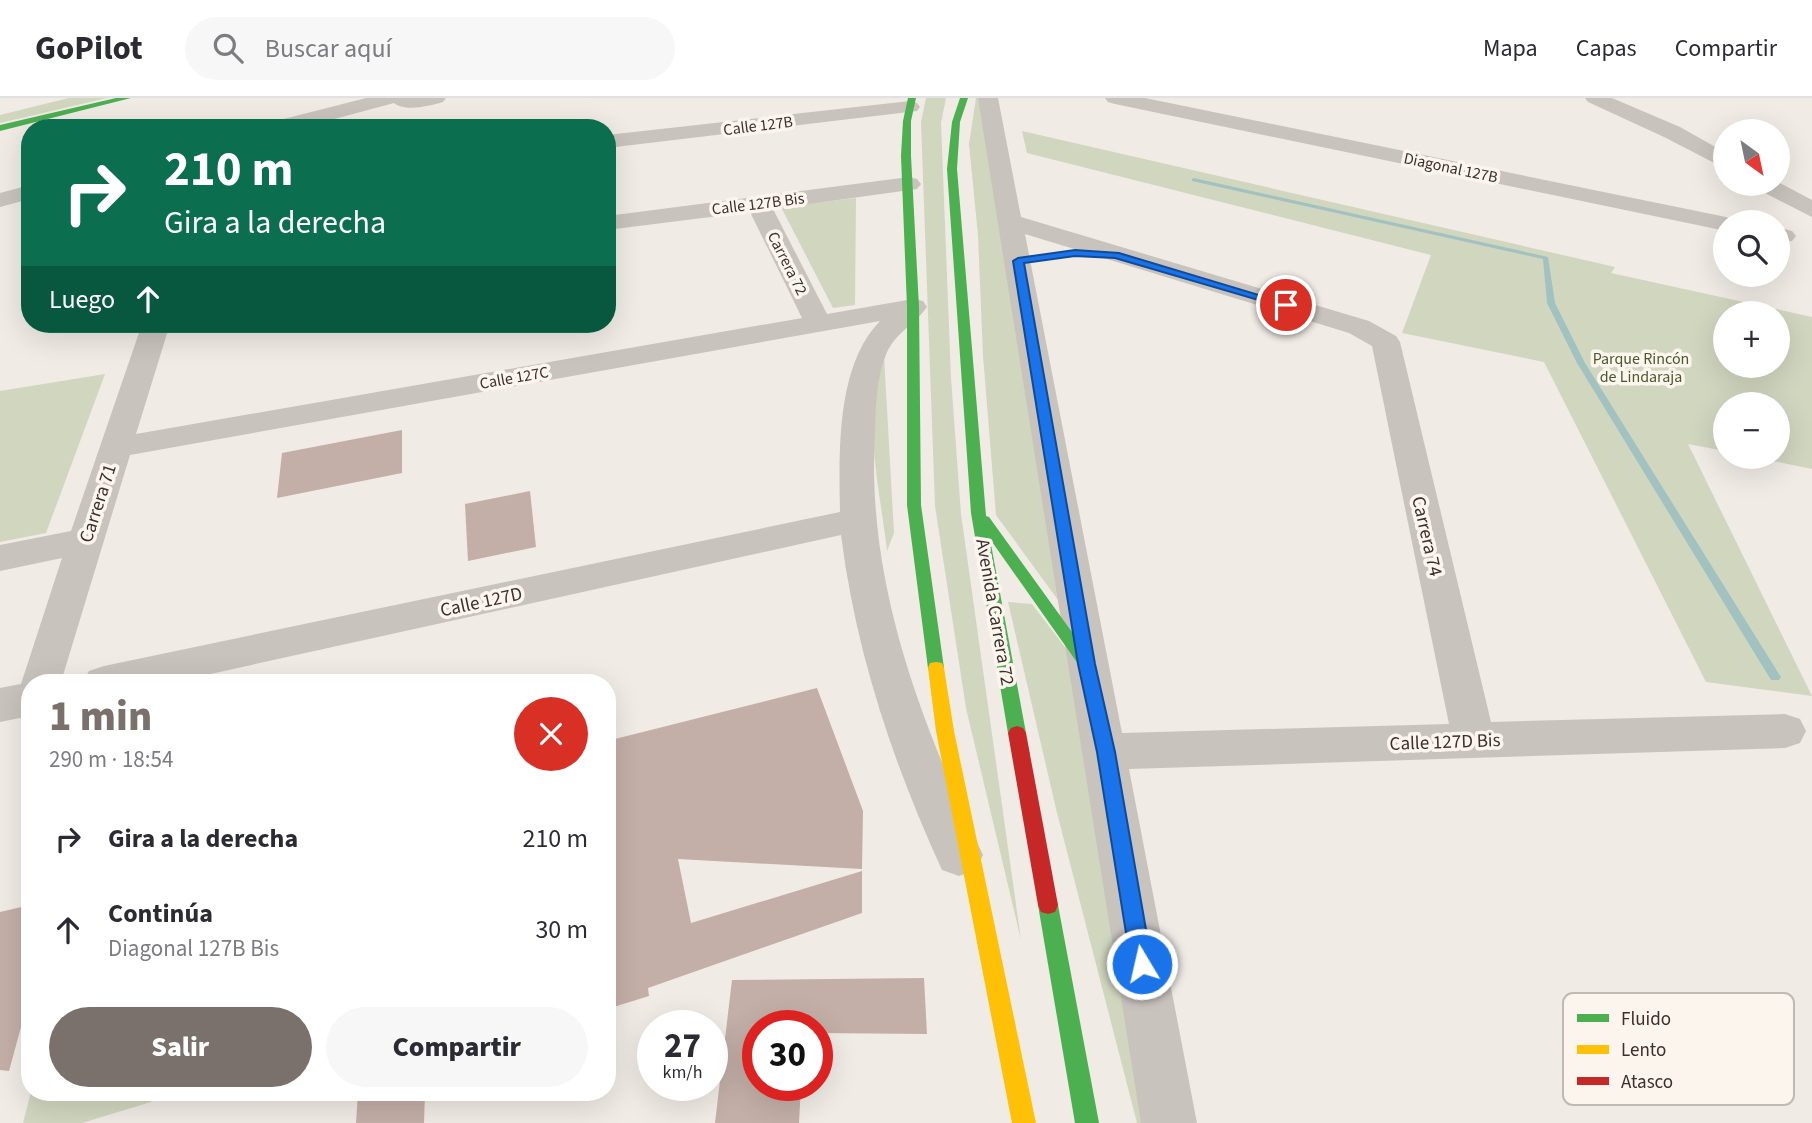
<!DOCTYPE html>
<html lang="es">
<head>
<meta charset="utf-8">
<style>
	:root { --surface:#fff; --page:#f7f7f7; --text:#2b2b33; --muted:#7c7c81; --line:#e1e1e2; --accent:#7a716c }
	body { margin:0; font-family:"Source Sans 3",sans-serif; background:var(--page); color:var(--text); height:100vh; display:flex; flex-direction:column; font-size:26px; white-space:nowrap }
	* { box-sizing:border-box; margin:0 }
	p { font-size:23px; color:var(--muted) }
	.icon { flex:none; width:38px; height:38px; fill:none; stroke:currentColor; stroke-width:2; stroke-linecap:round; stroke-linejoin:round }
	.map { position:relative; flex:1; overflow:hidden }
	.drawer { position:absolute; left:21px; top:576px; width:595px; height:427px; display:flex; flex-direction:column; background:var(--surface); border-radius:28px; box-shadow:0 7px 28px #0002 }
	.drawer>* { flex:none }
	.banner { position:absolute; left:21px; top:21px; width:595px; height:214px; border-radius:28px; box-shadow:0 7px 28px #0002; background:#0b6e4f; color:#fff; overflow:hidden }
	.needle { width:46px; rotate:147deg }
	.buttons { position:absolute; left:1713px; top:21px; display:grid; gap:14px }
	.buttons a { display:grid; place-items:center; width:77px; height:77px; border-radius:50%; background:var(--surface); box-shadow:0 7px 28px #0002; font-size:35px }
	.speed { position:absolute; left:637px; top:912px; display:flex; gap:14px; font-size:35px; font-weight:700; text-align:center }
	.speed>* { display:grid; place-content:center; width:91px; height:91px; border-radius:50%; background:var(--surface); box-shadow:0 7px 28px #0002; line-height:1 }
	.speed small { font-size:18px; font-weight:400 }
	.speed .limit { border:10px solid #d22; background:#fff; color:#111 }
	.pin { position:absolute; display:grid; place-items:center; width:60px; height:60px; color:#fff; margin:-30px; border:4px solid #fff; border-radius:50%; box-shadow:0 2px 7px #0007 }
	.me { position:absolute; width:77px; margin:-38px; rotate:351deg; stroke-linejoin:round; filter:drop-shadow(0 0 5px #0008) }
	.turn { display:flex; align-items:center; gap:24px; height:147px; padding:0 28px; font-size:32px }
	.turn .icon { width:91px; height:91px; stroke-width:2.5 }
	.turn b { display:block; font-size:49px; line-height:60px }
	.then { display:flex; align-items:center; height:66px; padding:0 28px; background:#0003; gap:14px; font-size:26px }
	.round { display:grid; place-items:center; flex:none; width:74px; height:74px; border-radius:37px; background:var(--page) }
	.head { display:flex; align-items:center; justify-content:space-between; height:119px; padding:0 28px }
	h1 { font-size:42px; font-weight:800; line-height:52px; color:var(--accent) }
	.cta { display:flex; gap:14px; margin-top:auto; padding:14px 28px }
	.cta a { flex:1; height:80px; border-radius:42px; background:var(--accent); color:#fff; font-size:28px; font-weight:800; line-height:80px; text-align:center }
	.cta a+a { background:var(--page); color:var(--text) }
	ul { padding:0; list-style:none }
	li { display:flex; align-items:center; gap:21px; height:91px; padding:0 28px }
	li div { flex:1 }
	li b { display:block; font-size:26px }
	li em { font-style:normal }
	header { display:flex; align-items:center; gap:42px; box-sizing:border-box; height:98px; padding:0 35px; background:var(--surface); border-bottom:2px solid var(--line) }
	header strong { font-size:33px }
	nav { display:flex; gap:38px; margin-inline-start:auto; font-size:24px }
	.search { width:490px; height:63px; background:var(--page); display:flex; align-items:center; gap:18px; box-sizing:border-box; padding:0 24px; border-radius:38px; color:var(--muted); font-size:26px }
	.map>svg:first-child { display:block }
	.green { fill:#d1d6bf; fill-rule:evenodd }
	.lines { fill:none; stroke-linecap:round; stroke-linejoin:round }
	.stream { fill:#a1c2c1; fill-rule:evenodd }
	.building { fill:#c3afa7 }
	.street { fill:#c9c3be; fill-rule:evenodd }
	.fast { fill:#4caf50; fill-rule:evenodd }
	.slow { fill:#ffc107; fill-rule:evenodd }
	.jam { fill:#c62828; fill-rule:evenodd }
	.route { fill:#1a73e8; stroke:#114b97; stroke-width:2 }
	.labels { text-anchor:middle; stroke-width:7; stroke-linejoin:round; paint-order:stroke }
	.far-street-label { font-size:16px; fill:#3b302b; stroke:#fbf5ee }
	.far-park-label { font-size:16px; fill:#4a5a2e; stroke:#fbf5ee }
	.street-label { font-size:19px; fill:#3b302b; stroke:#fbf5ee }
	.key { fill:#fbf5ee; stroke:#c1bab4; stroke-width:2 }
	.key-label { font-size:19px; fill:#3b302b }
</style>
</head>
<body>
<header>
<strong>GoPilot</strong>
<div class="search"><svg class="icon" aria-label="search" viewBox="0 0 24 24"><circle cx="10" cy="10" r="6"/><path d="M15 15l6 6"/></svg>Buscar aquí</div>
<nav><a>Mapa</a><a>Capas</a><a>Compartir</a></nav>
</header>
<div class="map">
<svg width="1812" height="1025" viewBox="0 0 1812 1025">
	<rect width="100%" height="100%" fill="#f0ebe5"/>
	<!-- green -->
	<g class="green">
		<path d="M69 0H107L0 25V17Z"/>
		<path d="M926 0H946L941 25 951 280 961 416 1021 842 966 610 935 408 921 24Z"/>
		<path d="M976 0H981L1061 506 996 417 983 258 978 137 969 46Z"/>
		<path d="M1022 33 1615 169 1611 175 1812 219V371L1754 359H1778V306H1726L1725 353 1688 346 1812 598 1706 584 1544 264 1402 235 1431 157 1027 55ZM1778 215V268H1726V215Z"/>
		<path d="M856 100 855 207 833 210 781 109Z"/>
		<path d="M884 258 894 435 887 453C880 390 861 319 884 258Z"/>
		<path d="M105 276 46 435 0 444V293Z"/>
		<path d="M1008 504 1032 506 1077 565 1145 1025H1137L1057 715Z"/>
		<path d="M31 994H153L151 1004 82 1025H23Z"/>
	</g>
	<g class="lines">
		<!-- stream -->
		<path class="stream" d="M1194 80 1548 159 1555 205 1585 265 1779 576 1781 579 1779 582H1771L1577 265 1547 205 1543 161 1192 83V81Z"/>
	</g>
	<!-- building -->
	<g class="building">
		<path d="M402 332V375L277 400 282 355Z"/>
		<path d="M530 393 536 449 468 463 465 406Z"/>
		<path d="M817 590 863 713 862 771 678 761 691 825 862 773V815L648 890 649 898 607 911V643Z"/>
		<path d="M30 807V896L9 973 0 972V814Z"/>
		<path d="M924 880 927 936 817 935V928H758V987H801L799 1025H715L732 882Z"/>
		<path d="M358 994H425L424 1025H356Z"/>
	</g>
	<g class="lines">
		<!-- street -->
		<g class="street">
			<path d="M366 0H446L443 4C429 8 405 14 394 5L301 30H266L268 25Z"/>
			<path d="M978 0H998L1021 119 1369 223 1396 238 1400 244 1491 624 1785 616 1800 621 1806 633 1800 645 1785 650 1129 671 1197 1025H1141ZM1025 136 1349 235 1372 248 1449 626 1122 635Z"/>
			<path d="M1105 0H1145L1726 119 1737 124H1726V133L1115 6 1108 4Z"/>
			<path d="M1585 0H1612L1680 29 1726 55V71L1664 39 1588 4Z"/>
			<path d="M910 3 917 5 920 9 917 13 607 50V37Z"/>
			<path d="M909 79 917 81 921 86 917 91 773 111 827 216 913 201 923 203 927 209C916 225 897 234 888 252 876 278 876 308 875 335 866 485 921 624 983 757L976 772 959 778 942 772C893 665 856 555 841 437L174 584H83L89 573 104 568 840 414C839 354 836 268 880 223L130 357 61 584H30V618L0 624V590L21 586 62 460 0 473V447L71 433 142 226H170L136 336 802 220 750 114 607 132V118Z"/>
			<path d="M1778 84 1812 102V119L1757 91 1753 86Z"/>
			<path d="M30 87V101L0 109V95Z"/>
			<path d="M1778 129 1792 133 1796 138 1792 143 1778 145Z"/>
		</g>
		<!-- fast -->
		<g class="fast">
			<path d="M116 0H131L0 33V27Z"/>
			<path d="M908 0H916L911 23V58L919 209 921 407 944 570 942 575H930L928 570 907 407V209L901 58 903 23Z"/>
			<path d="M960 0H968L960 24 957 71 986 418 989 419 1095 566 1093 570H1081L990 441 1026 635 1023 640 1017 642 1011 640 1008 635 971 415 947 71 952 24Z"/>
			<path d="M1048 798 1055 800 1058 807 1099 1025H1075L1038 807 1041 800Z"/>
		</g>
		<!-- slow -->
		<path class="slow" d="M936 564 942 565 944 570 954 633 1036 1025H1012L936 633 928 570 930 565Z"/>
		<!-- jam -->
		<path class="jam" d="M1017 628 1023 630 1026 635 1058 807 1055 814 1048 816 1041 814 1038 807 1008 635 1011 630Z"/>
	</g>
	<!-- route -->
	<path class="route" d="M1075 152 1119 155 1292 207 1282 209 1115 160 1075 158 1024 165 1095 566 1115 654 1152 866 1149 873 1142 876 1134 873 1131 866 1097 654 1078 566 1013 163 1018 160Z"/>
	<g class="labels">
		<!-- far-street labels -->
		<g class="far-street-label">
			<text transform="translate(758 27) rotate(-7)" y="6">Calle 127B</text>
			<text transform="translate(1451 69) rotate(12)" y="6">Diagonal 127B</text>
			<text transform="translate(758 105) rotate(-7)" y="6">Calle 127B Bis</text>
			<text transform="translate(788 165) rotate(63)" y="6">Carrera 72</text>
			<text transform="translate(514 279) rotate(-10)" y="6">Calle 127C</text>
		</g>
		<!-- far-park labels -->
		<g class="far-park-label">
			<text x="1641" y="266">Parque Rincón<tspan x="1641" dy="18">de Lindaraja</tspan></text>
		</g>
		<!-- street labels -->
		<g class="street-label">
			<text transform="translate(97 405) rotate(-72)" y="7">Carrera 71</text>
			<text transform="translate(1428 438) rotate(77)" y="7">Carrera 74</text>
			<text transform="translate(481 503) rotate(-12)" y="7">Calle 127D</text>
			<text transform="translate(996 514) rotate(80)" y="7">Avenida Carrera 72</text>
			<text transform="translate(1445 643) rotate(-2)" y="7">Calle 127D Bis</text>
		</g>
	</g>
	<!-- legend -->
	<rect x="1563" y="895" width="231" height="112" rx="10" class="key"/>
	<rect x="1577" y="916" width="32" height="8" fill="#4caf50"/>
	<rect x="1577" y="947" width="32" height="9" fill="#ffc107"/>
	<rect x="1577" y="979" width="32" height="8" fill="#c62828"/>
	<g class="key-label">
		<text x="1621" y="927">Fluido</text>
		<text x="1621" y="958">Lento</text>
		<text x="1621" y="990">Atasco</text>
	</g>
</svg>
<div class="buttons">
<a><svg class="needle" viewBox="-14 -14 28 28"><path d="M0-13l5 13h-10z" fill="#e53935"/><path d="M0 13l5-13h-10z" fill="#7c7c81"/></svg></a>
<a><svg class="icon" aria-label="search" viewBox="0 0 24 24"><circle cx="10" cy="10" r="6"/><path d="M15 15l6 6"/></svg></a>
<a>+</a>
<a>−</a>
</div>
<div class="speed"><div>27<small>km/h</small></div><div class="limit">30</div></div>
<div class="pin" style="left:1286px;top:207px;background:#d93025"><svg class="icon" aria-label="arrive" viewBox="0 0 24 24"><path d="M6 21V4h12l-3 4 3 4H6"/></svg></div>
<svg class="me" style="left:1142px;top:866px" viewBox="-20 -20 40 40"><circle r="17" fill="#1a73e8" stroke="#fff" stroke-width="3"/><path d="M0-11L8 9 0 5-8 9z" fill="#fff"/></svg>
<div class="banner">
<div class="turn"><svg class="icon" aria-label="right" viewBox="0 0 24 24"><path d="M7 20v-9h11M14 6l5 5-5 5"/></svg><div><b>210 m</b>Gira a la derecha</div></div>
<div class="then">Luego<svg class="icon" aria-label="ahead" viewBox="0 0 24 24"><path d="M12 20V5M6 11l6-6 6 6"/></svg></div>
</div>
<section class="drawer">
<div class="head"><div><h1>1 min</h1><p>290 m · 18:54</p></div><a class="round" style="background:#d93025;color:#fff"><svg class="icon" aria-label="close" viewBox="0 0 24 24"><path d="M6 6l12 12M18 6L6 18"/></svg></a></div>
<ul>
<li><svg class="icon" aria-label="right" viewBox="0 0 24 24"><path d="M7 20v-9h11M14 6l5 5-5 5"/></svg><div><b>Gira a la derecha</b></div><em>210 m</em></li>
<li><svg class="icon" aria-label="ahead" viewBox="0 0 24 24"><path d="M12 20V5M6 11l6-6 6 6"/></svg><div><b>Continúa</b><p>Diagonal 127B Bis</p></div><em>30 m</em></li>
</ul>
<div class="cta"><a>Salir</a><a>Compartir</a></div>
</section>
</div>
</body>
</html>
